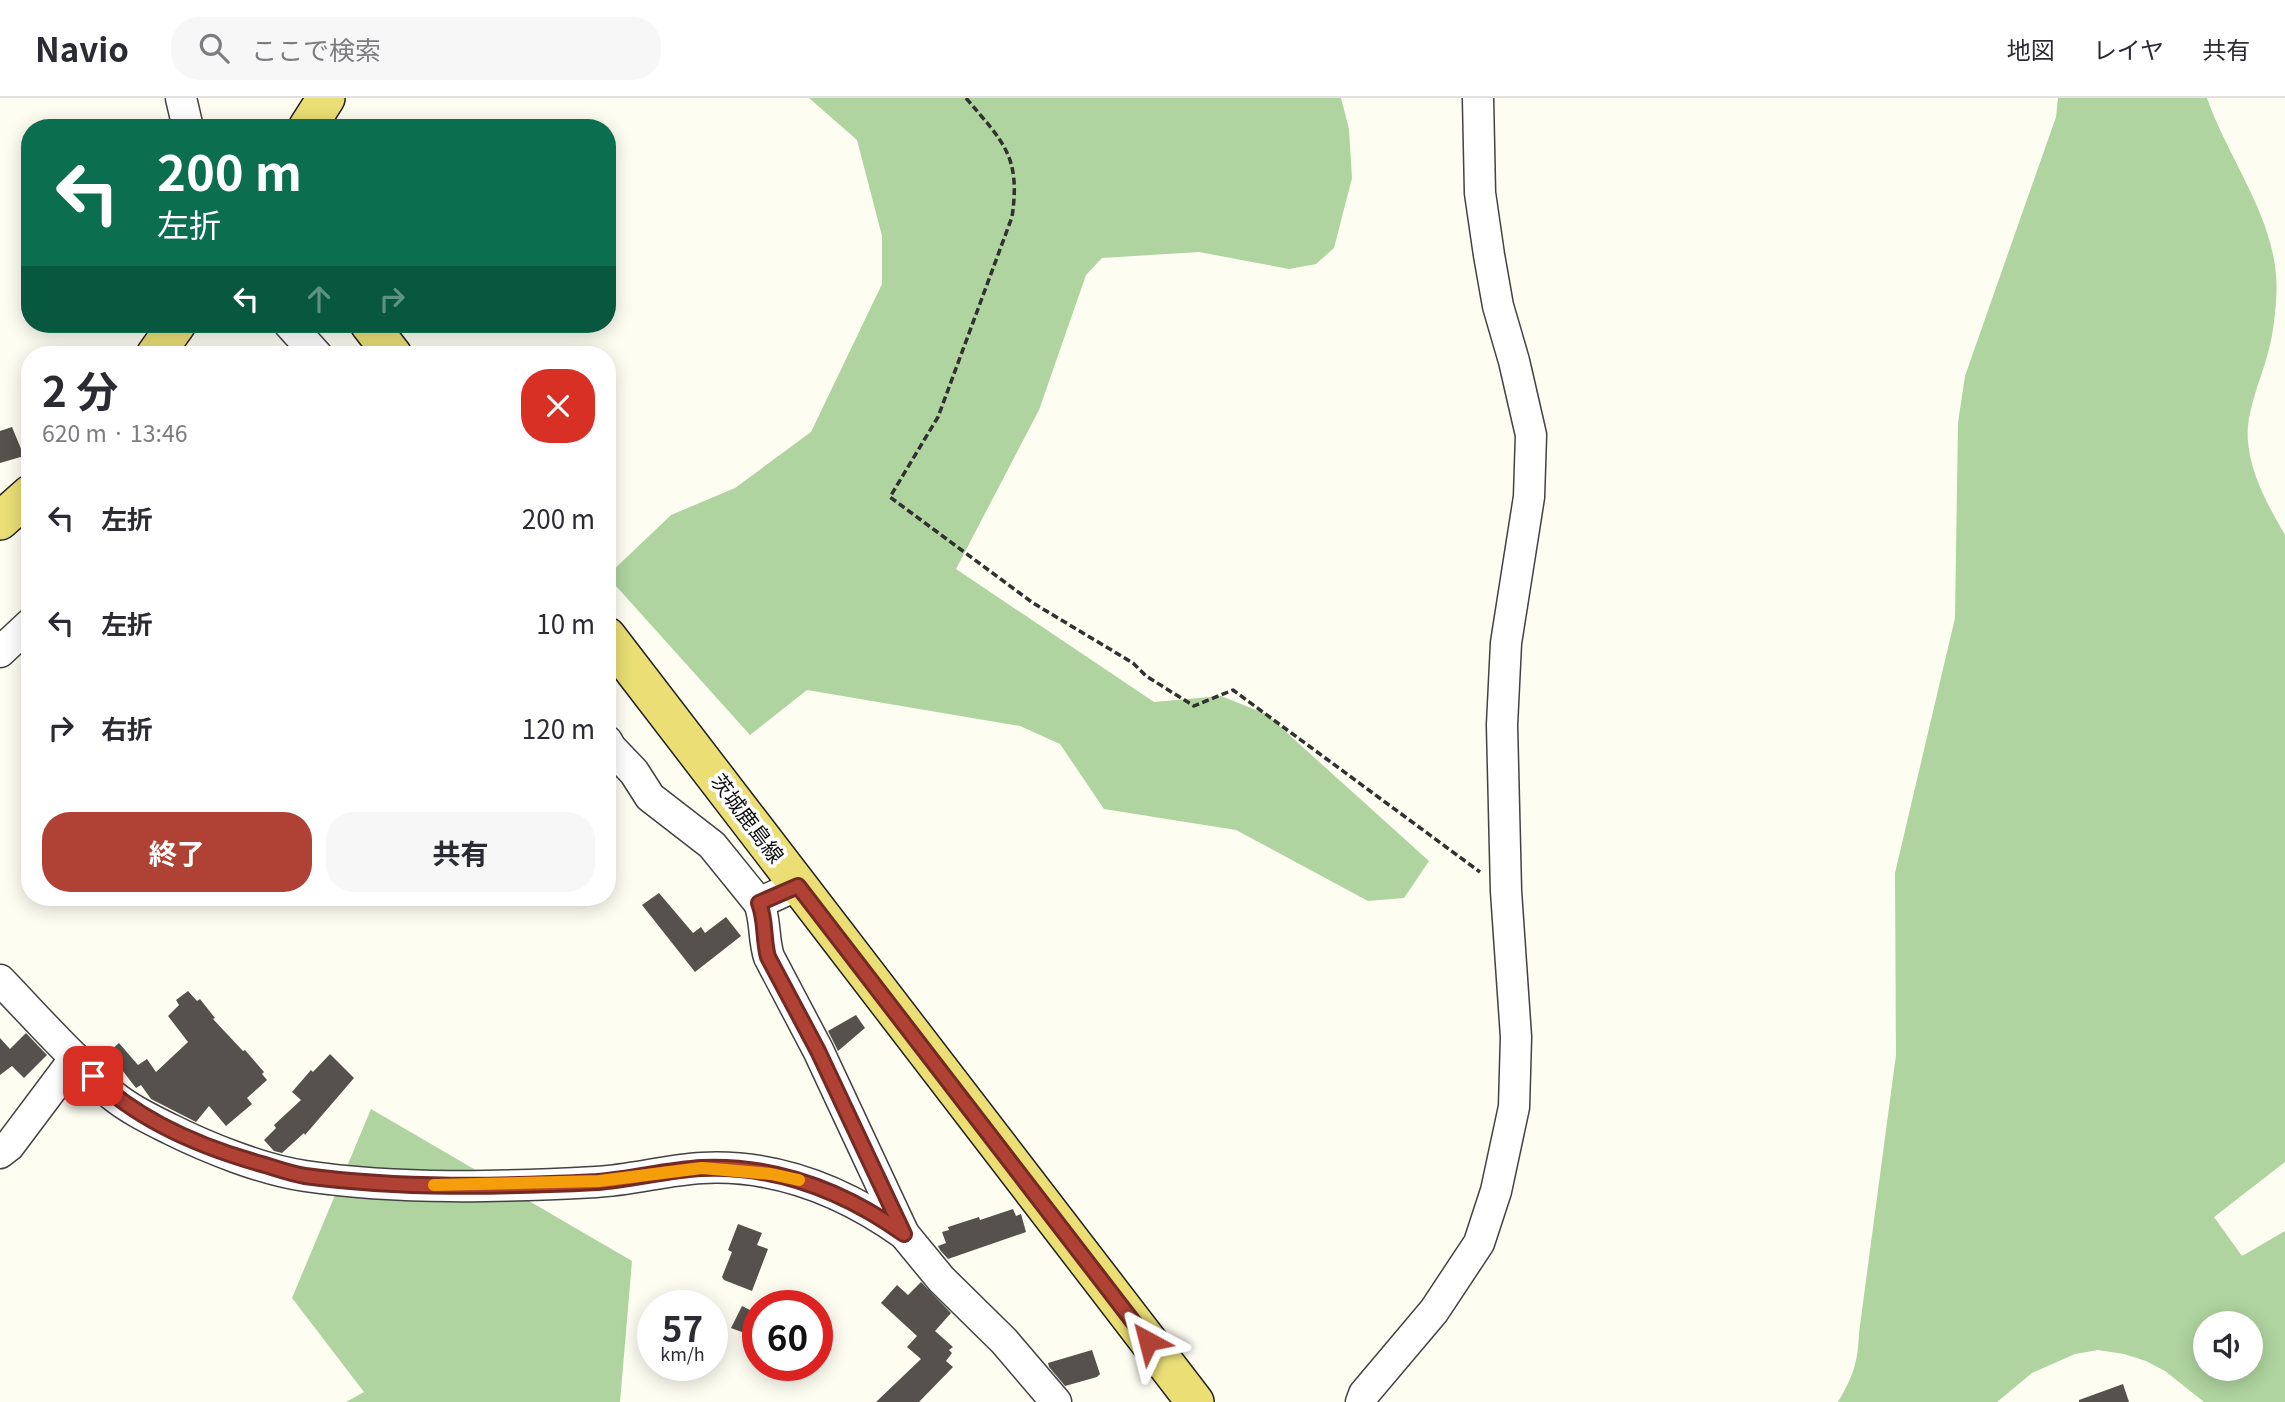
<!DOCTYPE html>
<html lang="ja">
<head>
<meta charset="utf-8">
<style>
	:root { --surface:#fff; --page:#f7f7f7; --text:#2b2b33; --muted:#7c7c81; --line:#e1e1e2; --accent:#b04135 }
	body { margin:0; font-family:Georgia,"Noto Sans JP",serif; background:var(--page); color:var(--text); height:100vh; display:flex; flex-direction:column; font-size:26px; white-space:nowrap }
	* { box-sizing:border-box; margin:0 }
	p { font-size:23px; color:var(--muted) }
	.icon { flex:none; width:38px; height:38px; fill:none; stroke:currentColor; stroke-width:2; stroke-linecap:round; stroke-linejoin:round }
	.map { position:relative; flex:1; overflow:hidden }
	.panel { position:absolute; left:21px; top:248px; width:595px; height:560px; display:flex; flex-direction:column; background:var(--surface); border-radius:28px; box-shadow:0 4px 18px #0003 }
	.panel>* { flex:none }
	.top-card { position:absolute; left:21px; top:21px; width:595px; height:214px; border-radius:28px; box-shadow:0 4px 18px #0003; background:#0b6e4f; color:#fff; overflow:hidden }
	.controls { position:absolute; left:2193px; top:1213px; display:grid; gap:14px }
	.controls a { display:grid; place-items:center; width:70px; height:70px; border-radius:50%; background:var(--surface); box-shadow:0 4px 18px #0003; font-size:35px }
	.speed { position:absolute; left:637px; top:1192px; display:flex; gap:14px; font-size:35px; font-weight:700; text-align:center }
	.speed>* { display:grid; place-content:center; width:91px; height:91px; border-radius:50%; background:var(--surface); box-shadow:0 4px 18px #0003; line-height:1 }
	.speed small { font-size:18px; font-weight:400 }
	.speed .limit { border:10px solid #d22; background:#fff; color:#111 }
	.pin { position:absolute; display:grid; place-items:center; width:60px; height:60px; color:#fff; margin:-30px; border-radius:14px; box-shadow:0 4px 10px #0006 }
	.me { position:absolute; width:77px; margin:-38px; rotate:322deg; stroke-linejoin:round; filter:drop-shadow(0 0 5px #0008) }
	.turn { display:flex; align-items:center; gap:24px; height:147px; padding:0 21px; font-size:32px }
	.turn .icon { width:91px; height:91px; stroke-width:2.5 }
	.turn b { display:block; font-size:49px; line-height:60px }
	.lanes { display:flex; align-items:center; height:66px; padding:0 21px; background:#0003; justify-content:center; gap:35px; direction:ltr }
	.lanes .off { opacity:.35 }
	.round { display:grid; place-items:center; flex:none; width:74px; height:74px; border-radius:28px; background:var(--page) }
	.headline { display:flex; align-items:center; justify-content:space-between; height:119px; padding:0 21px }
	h1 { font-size:42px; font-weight:700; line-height:52px }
	.action { display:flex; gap:14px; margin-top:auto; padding:14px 21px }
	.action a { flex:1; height:80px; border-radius:28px; background:var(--accent); color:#fff; font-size:28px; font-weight:700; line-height:80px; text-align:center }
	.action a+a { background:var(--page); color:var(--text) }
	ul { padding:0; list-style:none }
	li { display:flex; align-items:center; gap:21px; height:105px; padding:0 21px }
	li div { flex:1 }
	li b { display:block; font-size:26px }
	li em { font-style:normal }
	header { display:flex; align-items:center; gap:42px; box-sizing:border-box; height:98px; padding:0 35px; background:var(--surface); border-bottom:2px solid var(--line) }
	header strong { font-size:33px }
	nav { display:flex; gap:38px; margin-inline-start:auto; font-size:24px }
	.search { width:490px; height:63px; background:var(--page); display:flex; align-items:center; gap:18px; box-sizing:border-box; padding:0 24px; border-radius:28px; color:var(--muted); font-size:26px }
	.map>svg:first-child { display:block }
	.forest { fill:#afd49f; fill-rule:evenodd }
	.building { fill:#56514c }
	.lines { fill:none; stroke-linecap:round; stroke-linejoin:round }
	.minor-casing { stroke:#424242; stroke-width:33 }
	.major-casing { stroke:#202020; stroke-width:40 }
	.path { stroke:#313131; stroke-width:3.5; stroke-dasharray:7 3.5; stroke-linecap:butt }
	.minor { stroke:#fff; stroke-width:30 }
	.major { stroke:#eade75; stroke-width:37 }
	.route-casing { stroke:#722a22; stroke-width:18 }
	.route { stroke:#b04135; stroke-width:12 }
	.slow { stroke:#f59e0b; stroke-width:12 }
	.labels { text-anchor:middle; stroke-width:7; stroke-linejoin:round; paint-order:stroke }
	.street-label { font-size:21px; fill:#0f0f0f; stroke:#fff }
</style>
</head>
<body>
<header>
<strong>Navio</strong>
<div class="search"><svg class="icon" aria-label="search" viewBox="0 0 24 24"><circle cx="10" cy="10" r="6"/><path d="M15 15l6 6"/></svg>ここで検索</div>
<nav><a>地図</a><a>レイヤ</a><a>共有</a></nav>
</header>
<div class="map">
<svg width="2285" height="1304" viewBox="0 0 2285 1304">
	<rect width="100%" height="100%" fill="#fdfdf2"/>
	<!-- forest -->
	<g class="forest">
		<path d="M809 0H1341L1349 31 1352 80 1334 150 1316 166 1289 171 1199 154 1102 160 1086 177 1039 312 956 471 1154 604 1221 598 1266 616 1429 763 1404 800 1368 803 1236 732 1104 711 1060 646 1020 628 807 592 750 637 607 478 671 417 735 390 811 334 882 186V138L857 42Z"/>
		<path d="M2058 0H2207C2227 58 2272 116 2276 178 2278 195 2274 234 2269 251 2262 280 2245 314 2248 344 2251 378 2269 409 2285 437V1064L2214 1119 2242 1158 2285 1133V1304H2204L2165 1273 2146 1263 2124 1256 2098 1252 2075 1256 2032 1275 1997 1304H1838C1853 1279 1858 1264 1859 1235L1896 957 1895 775 1955 520 1958 325 1965 278 2056 19ZM2205 1225H2250V1270H2205Z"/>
		<path d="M371 1011 632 1163 620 1304H346L364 1294 292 1200Z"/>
	</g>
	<!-- building -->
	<g class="building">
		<path d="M12 329 24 358 0 365V333Z"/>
		<path d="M659 795 693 835 701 829 705 835 726 819 741 838 695 874 642 807Z"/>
		<path d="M188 893 197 903 200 901 215 920 213 921 243 953 245 952 264 974 262 976 267 982 247 1000 252 1006 226 1028 209 1008 196 1024 151 1001 141 987 136 990 122 972 118 976 104 958 119 945 138 967 147 961 156 974 188 944 168 918 179 907 176 902Z"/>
		<path d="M856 917 865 930 838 953 828 933Z"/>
		<path d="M26 935 47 957 24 980 12 968 0 977V940L10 951Z"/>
		<path d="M330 956 354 980 305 1037 304 1035 282 1055 274 1053 264 1042 276 1030 274 1027 301 1002 292 994 311 972 313 974Z"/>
		<path d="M1013 1111 1016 1118 1021 1116 1026 1134 948 1161 940 1152 938 1148 946 1145 942 1134 949 1132 948 1129 979 1119 980 1122Z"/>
		<path d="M738 1126 762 1135 757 1147 768 1151 752 1193 724 1182 722 1179 732 1154 728 1152Z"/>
		<path d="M921 1184 951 1215 935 1233 953 1249 949 1252 952 1255 946 1263 953 1269 919 1304H876L921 1261 907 1249 917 1238 881 1205 897 1187 908 1197Z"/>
		<path d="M742 1208 758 1216V1240L731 1230Z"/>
		<path d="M1092 1252 1100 1276 1097 1279 1065 1288 1049 1269 1048 1265Z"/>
		<path d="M2123 1286 2129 1304H2079V1302Z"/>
	</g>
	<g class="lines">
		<!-- minor casing -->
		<g class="minor-casing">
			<g id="minor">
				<path d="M181 0 188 30"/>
				<path d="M289 226 317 257"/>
				<path d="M0 554 30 526"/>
				<path d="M607 643 611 650 634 674 650 699 712 747 759 805"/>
				<path d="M798 787 759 805C766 822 763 841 769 859L818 952 904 1136 941 1181 1004 1243 1056 1304"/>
				<path d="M0 882C27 910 53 939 81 966 91 976 100 988 111 996 129 1011 150 1021 170 1031 208 1050 263 1072 305 1078 401 1092 500 1089 596 1084 632 1082 666 1072 702 1070 776 1066 845 1094 904 1136"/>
				<path d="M0 1055 9 1048 75 960"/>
				<path d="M1361 1304 1364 1296 1434 1213 1479 1145 1496 1093 1514 1009 1516 939 1506 793 1502 627 1506 545 1529 399 1531 337 1514 263 1498 208 1489 157 1480 95 1478 0"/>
			</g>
		</g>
		<!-- major casing -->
		<g class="major-casing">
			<g id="major">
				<path d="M307 30 326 0"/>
				<path d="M369 226 393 257"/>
				<path d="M155 257 177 226"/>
				<path d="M0 423 30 396"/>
				<path d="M607 538 1195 1304"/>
			</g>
		</g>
		<!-- path -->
		<path class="path" d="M966 0C1003 44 1021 58 1012 119L938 319 890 399 1033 505 1133 565 1146 578 1194 608 1233 592 1480 774"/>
		<!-- minor -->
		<use href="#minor" class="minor"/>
		<!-- major -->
		<use href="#major" class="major"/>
	</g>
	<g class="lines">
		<!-- route casing -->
		<g class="route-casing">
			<path id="route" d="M93 978C139 1024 203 1050 265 1067 278 1071 292 1076 305 1078 402 1091 500 1089 597 1084 632 1081 667 1072 702 1070 776 1067 845 1094 904 1136L818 953 768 859C763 841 766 822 759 805L798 788 1148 1243"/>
		</g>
		<!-- route -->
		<use href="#route" class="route"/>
		<!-- slow -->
		<path class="slow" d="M434 1087 599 1083 702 1070 771 1076 799 1082"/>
	</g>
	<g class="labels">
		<!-- street labels -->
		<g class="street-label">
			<text transform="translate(747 721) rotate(53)" y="7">茨城鹿島線</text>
		</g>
	</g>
</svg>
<div class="controls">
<a><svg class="icon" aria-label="sound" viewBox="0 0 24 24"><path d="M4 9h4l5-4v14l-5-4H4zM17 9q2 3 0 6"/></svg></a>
</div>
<div class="speed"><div>57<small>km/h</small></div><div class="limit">60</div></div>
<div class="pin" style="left:93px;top:978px;background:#d93025"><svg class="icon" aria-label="arrive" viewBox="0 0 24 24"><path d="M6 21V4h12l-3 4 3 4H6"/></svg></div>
<svg class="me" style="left:1148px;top:1243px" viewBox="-20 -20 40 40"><path d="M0-17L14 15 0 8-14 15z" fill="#b04135" stroke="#fff" stroke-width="4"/></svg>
<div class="top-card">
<div class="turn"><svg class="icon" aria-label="left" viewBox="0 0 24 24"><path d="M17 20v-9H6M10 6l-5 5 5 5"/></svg><div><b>200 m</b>左折</div></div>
<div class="lanes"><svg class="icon" aria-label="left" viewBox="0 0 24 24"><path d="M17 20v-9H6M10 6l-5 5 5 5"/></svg><svg class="icon off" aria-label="ahead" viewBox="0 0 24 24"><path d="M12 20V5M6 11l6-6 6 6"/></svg><svg class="icon off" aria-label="right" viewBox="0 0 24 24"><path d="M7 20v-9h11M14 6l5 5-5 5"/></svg></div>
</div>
<section class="panel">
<div class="headline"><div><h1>2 分</h1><p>620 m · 13:46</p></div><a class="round" style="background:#d93025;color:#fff"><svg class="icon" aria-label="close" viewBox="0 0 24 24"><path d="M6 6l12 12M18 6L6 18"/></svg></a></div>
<ul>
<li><svg class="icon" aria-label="left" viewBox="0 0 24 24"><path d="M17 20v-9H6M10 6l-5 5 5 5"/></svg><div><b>左折</b></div><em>200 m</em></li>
<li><svg class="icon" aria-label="left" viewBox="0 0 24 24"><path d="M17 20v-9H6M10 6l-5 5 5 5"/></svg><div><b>左折</b></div><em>10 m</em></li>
<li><svg class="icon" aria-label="right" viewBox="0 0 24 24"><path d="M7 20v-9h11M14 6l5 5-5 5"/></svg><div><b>右折</b></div><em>120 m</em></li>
</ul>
<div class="action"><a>終了</a><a>共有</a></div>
</section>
</div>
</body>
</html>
